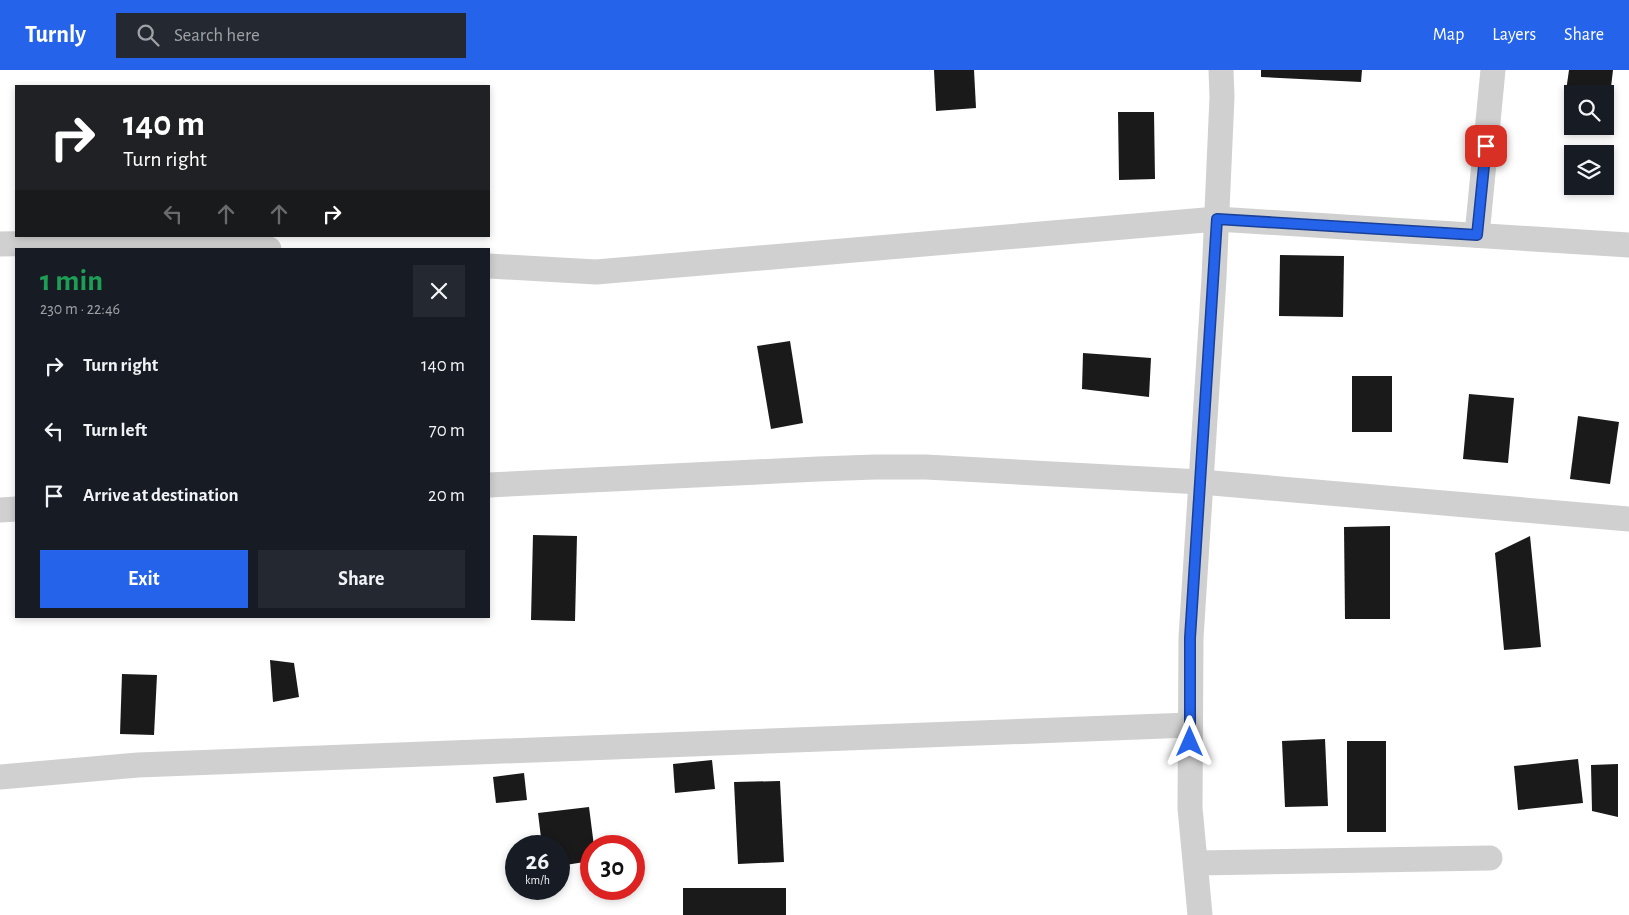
<!DOCTYPE html>
<html lang="en">
<head>
<meta charset="utf-8">
<style>
	:root { --surface:#171b24; --page:#242831; --text:#f1f3f6; --muted:#9ea1a6; --accent:#2563eb }
	body { margin:0; font-family:"Alegreya Sans",sans-serif; background:var(--page); color:var(--text); height:100vh; display:flex; flex-direction:column; font-size:19px; white-space:nowrap }
	* { box-sizing:border-box; margin:0 }
	p { font-size:16px; color:var(--muted) }
	.icon { flex:none; width:28px; height:28px; fill:none; stroke:currentColor; stroke-width:2; stroke-linecap:round; stroke-linejoin:round }
	.map { position:relative; flex:1; overflow:hidden }
	.panel { position:absolute; left:15px; top:178px; width:475px; height:370px; display:flex; flex-direction:column; background:var(--surface); border-radius:0px; box-shadow:0 2px 8px #0003 }
	.panel>* { flex:none }
	.top-card { position:absolute; left:15px; top:15px; width:475px; height:152px; border-radius:0px; box-shadow:0 2px 8px #0003; background:#202124; color:#fff; overflow:hidden }
	.buttons { position:absolute; left:1564px; top:15px; display:grid; gap:10px }
	.buttons a { display:grid; place-items:center; width:50px; height:50px; border-radius:0px; background:var(--surface); box-shadow:0 2px 8px #0003; font-size:25px }
	.speed { position:absolute; left:505px; top:765px; display:flex; gap:10px; font-size:25px; font-weight:700; text-align:center }
	.speed>* { display:grid; place-content:center; width:65px; height:65px; border-radius:50%; background:var(--surface); box-shadow:0 2px 8px #0003; line-height:1 }
	.speed small { font-size:12px; font-weight:400 }
	.speed .limit { border:8px solid #d22; background:#fff; color:#111 }
	.pin { position:absolute; display:grid; place-items:center; width:42px; height:42px; color:#fff; margin:-21px; border-radius:10px; box-shadow:0 2px 8px #0006 }
	.me { position:absolute; width:55px; margin:-28px; rotate:0deg; stroke-linejoin:round; filter:drop-shadow(0 0 4px #0008) }
	.turn { display:flex; align-items:center; gap:18px; height:105px; padding:0 25px; font-size:22px }
	.turn .icon { width:65px; height:65px; stroke-width:2.5 }
	.turn b { display:block; font-size:35px; line-height:42px }
	.lanes { display:flex; align-items:center; height:48px; padding:0 25px; background:#0003; justify-content:center; gap:25px; direction:ltr }
	.lanes .off { opacity:.35 }
	.round { display:grid; place-items:center; flex:none; width:52px; height:52px; border-radius:0px; background:var(--page) }
	.summary { display:flex; align-items:center; justify-content:space-between; height:85px; padding:0 25px }
	h1 { font-size:30px; font-weight:600; line-height:38px; color:#1e9e55 }
	.button { display:flex; gap:10px; margin-top:auto; padding:10px 25px }
	.button a { flex:1; height:58px; border-radius:0px; background:var(--accent); color:#fff; font-size:20px; font-weight:600; line-height:58px; text-align:center }
	.button a+a { background:var(--page); color:var(--text) }
	ul { padding:0; list-style:none }
	li { display:flex; align-items:center; gap:15px; height:65px; padding:0 25px }
	li div { flex:1 }
	li b { display:block; font-size:19px }
	li em { font-style:normal }
	header { display:flex; align-items:center; gap:30px; box-sizing:border-box; height:70px; padding:0 25px; background:var(--accent); color:#fff }
	header strong { font-size:24px }
	nav { display:flex; gap:28px; margin-inline-start:auto; font-size:18px }
	.search { width:350px; height:45px; background:var(--page); display:flex; align-items:center; gap:12px; box-sizing:border-box; padding:0 18px; border-radius:0px; color:var(--muted); font-size:19px }
	.map>svg:first-child { display:block }
	.building { fill:#1a1a1a }
	.lines { fill:none; stroke-linecap:round; stroke-linejoin:round }
	.minor { stroke:#d0d0d0; stroke-width:25 }
	.route-casing { stroke:#184099; stroke-width:12 }
	.route { stroke:#2563eb; stroke-width:9 }
</style>
</head>
<body>
<header>
<strong>Turnly</strong>
<div class="search"><svg class="icon" aria-label="search" viewBox="0 0 24 24"><circle cx="10" cy="10" r="6"/><path d="M15 15l6 6"/></svg>Search here</div>
<nav><a>Map</a><a>Layers</a><a>Share</a></nav>
</header>
<div class="map">
<svg width="1629" height="845" viewBox="0 0 1629 845">
	<rect width="100%" height="100%" fill="#fff"/>
	<!-- building -->
	<g class="building">
		<path d="M934 0H974L976 38 936 41Z"/>
		<path d="M1261 0H1362L1361 12 1261 7Z"/>
		<path d="M1569 0H1613L1610 26H1605V24L1566 21Z"/>
		<path d="M1118 42H1154L1155 109 1119 110Z"/>
		<path d="M1280 185 1344 186 1343 247 1279 246Z"/>
		<path d="M790 271 803 353 771 359 757 276Z"/>
		<path d="M1083 283 1151 288 1149 327 1082 319Z"/>
		<rect x="1352" y="306" width="40" height="56"/>
		<path d="M1469 324 1514 328 1508 393 1463 389Z"/>
		<path d="M1578 346 1619 352 1610 414 1570 409Z"/>
		<path d="M1390 456V549H1345L1344 457Z"/>
		<path d="M533 465 577 466 575 551 531 550Z"/>
		<path d="M1530 466 1541 577 1504 580 1495 483Z"/>
		<path d="M270 590 294 593 299 627 273 632Z"/>
		<path d="M122 604 157 605 154 665 120 664Z"/>
		<path d="M1325 669 1328 736 1285 737 1282 671Z"/>
		<rect x="1347" y="671" width="39" height="91"/>
		<path d="M1578 689 1583 733 1518 740 1514 696Z"/>
		<path d="M712 690 715 719 675 723 673 694Z"/>
		<path d="M1618 694V747L1592 741 1591 695Z"/>
		<path d="M524 703 527 730 496 733 493 707Z"/>
		<path d="M780 711 784 792 738 794 734 712Z"/>
		<path d="M589 737 594 776H591V791L559 796V776H542L538 743Z"/>
		<rect x="683" y="818" width="103" height="27"/>
	</g>
	<g class="lines">
		<!-- minor -->
		<g class="minor">
			<path d="M1477 165 1493 0"/>
			<path d="M0 174 177 171 269 179"/>
			<path d="M489 196 596 202 1217 149 1629 175"/>
			<path d="M489 415 818 399 875 397H926L1201 412 1629 449"/>
			<path d="M0 440 16 439"/>
			<path d="M0 707 138 695 1190 655"/>
			<path d="M1196 793 1490 788"/>
			<path d="M1200 845 1190 738 1191 568 1214 208 1222 27 1221 0"/>
		</g>
	</g>
	<g class="lines">
		<!-- route casing -->
		<g class="route-casing">
			<path id="route" d="M1190 672V568L1217 149 1477 165 1486 76"/>
		</g>
		<!-- route -->
		<use href="#route" class="route"/>
	</g>
</svg>
<div class="buttons">
<a><svg class="icon" aria-label="search" viewBox="0 0 24 24"><circle cx="10" cy="10" r="6"/><path d="M15 15l6 6"/></svg></a>
<a><svg class="icon" aria-label="layers" viewBox="0 0 24 24"><path d="M12 4l9 5-9 5-9-5zM3 14l9 5 9-5"/></svg></a>
</div>
<div class="speed"><div>26<small>km/h</small></div><div class="limit">30</div></div>
<div class="pin" style="left:1486px;top:76px;background:#d93025"><svg class="icon" aria-label="arrive" viewBox="0 0 24 24"><path d="M6 21V4h12l-3 4 3 4H6"/></svg></div>
<svg class="me" style="left:1190px;top:672px" viewBox="-20 -20 40 40"><path d="M0-17L14 15 0 8-14 15z" fill="#2563eb" stroke="#fff" stroke-width="4"/></svg>
<div class="top-card">
<div class="turn"><svg class="icon" aria-label="right" viewBox="0 0 24 24"><path d="M7 20v-9h11M14 6l5 5-5 5"/></svg><div><b>140 m</b>Turn right</div></div>
<div class="lanes"><svg class="icon off" aria-label="left" viewBox="0 0 24 24"><path d="M17 20v-9H6M10 6l-5 5 5 5"/></svg><svg class="icon off" aria-label="ahead" viewBox="0 0 24 24"><path d="M12 20V5M6 11l6-6 6 6"/></svg><svg class="icon off" aria-label="ahead" viewBox="0 0 24 24"><path d="M12 20V5M6 11l6-6 6 6"/></svg><svg class="icon" aria-label="right" viewBox="0 0 24 24"><path d="M7 20v-9h11M14 6l5 5-5 5"/></svg></div>
</div>
<section class="panel">
<div class="summary"><div><h1>1 min</h1><p>230 m · 22:46</p></div><a class="round"><svg class="icon" aria-label="close" viewBox="0 0 24 24"><path d="M6 6l12 12M18 6L6 18"/></svg></a></div>
<ul>
<li><svg class="icon" aria-label="right" viewBox="0 0 24 24"><path d="M7 20v-9h11M14 6l5 5-5 5"/></svg><div><b>Turn right</b></div><em>140 m</em></li>
<li><svg class="icon" aria-label="left" viewBox="0 0 24 24"><path d="M17 20v-9H6M10 6l-5 5 5 5"/></svg><div><b>Turn left</b></div><em>70 m</em></li>
<li><svg class="icon" aria-label="arrive" viewBox="0 0 24 24"><path d="M6 21V4h12l-3 4 3 4H6"/></svg><div><b>Arrive at destination</b></div><em>20 m</em></li>
</ul>
<div class="button"><a>Exit</a><a>Share</a></div>
</section>
</div>
</body>
</html>
